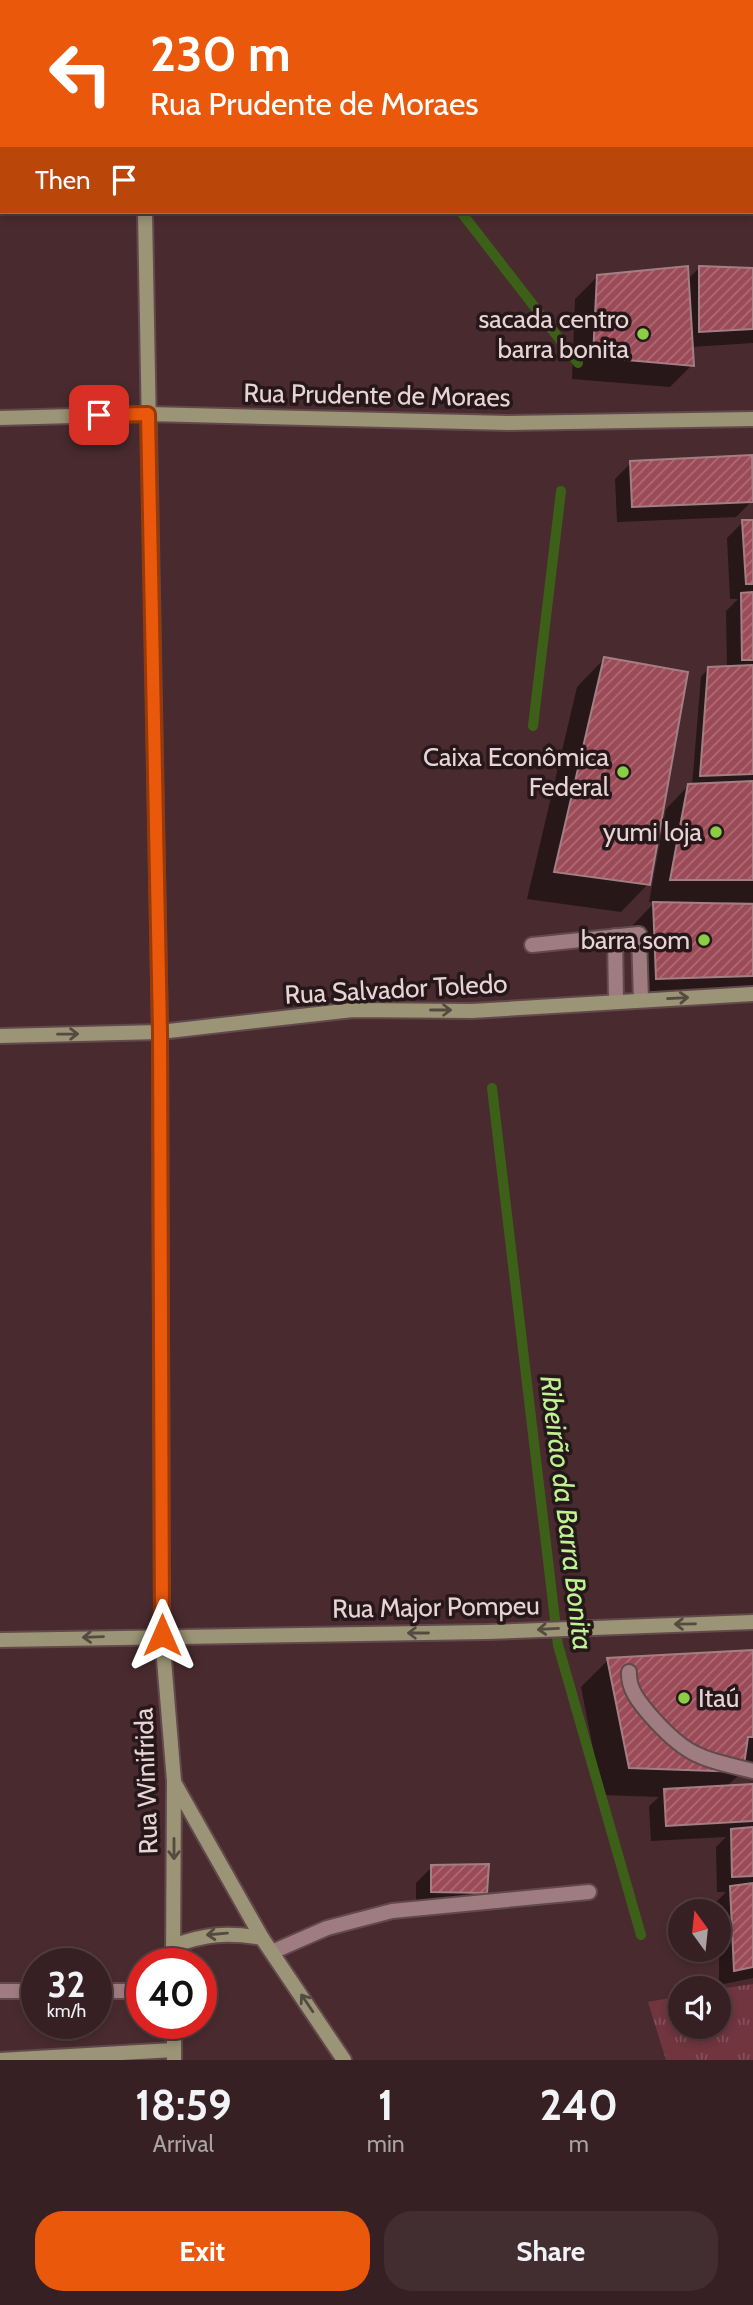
<!DOCTYPE html>
<html lang="en">
<head>
<meta charset="utf-8">
<style>
	:root { --surface:#372023; --page:#422d30; --text:#f1f3f6; --muted:#aaa3a6; --line:#513e41; --accent:#ea580c }
	body { margin:0; font-family:Cabin,sans-serif; background:var(--page); color:var(--text); height:100vh; display:flex; flex-direction:column; font-size:26px; white-space:nowrap }
	* { box-sizing:border-box; margin:0 }
	p { font-size:23px; color:var(--muted) }
	.icon { flex:none; width:38px; height:38px; fill:none; stroke:currentColor; stroke-width:2; stroke-linecap:round; stroke-linejoin:round }
	.map { position:relative; height:2060px; overflow:hidden }
	.panel { display:flex; flex-direction:column; background:var(--surface); flex:1 }
	.panel>* { flex:none }
	.hud { position:absolute; left:0px; top:0px; width:754px; height:214px; box-shadow:0 4px 10px #0003,0 0 0 2px var(--line); background:#ea580c; color:#fff; overflow:hidden }
	.needle { width:46px; rotate:345deg }
	.tools { position:absolute; left:668px; top:1899px; display:grid; gap:14px }
	.tools a { display:grid; place-items:center; width:63px; height:63px; border-radius:50%; background:var(--surface); box-shadow:0 4px 10px #0003,0 0 0 2px var(--line); font-size:35px }
	.speed { position:absolute; left:21px; top:1948px; display:flex; gap:14px; font-size:35px; font-weight:700; text-align:center }
	.speed>* { display:grid; place-content:center; width:91px; height:91px; border-radius:50%; background:var(--surface); box-shadow:0 4px 10px #0003,0 0 0 2px var(--line); line-height:1 }
	.speed small { font-size:18px; font-weight:400 }
	.speed .limit { border:10px solid #d22; background:#fff; color:#111 }
	.pin { position:absolute; display:grid; place-items:center; width:60px; height:60px; color:#fff; margin:-30px; border-radius:14px; box-shadow:0 4px 10px #0006 }
	.me { position:absolute; width:77px; margin:-38px; rotate:0deg; stroke-linejoin:round; filter:drop-shadow(0 0 5px #0008) }
	.turn { display:flex; align-items:center; gap:24px; height:147px; padding:0 35px; font-size:32px }
	.turn .icon { width:91px; height:91px; stroke-width:2.5 }
	.turn b { display:block; font-size:49px; line-height:60px }
	.then { display:flex; align-items:center; height:66px; padding:0 35px; background:#0003; gap:14px; font-size:26px }
	.eta { display:flex; justify-content:space-evenly; align-items:center; height:119px; text-align:center }
	.eta b { font-size:42px; font-weight:800; line-height:49px }
	.primary-button { display:flex; gap:14px; margin-top:auto; padding:14px 35px }
	.primary-button a { flex:1; height:80px; border-radius:28px; background:var(--accent); color:#fff; font-size:28px; font-weight:800; line-height:80px; text-align:center }
	.primary-button a+a { background:var(--page); color:var(--text) }
	.map>svg:first-child { display:block }
	.park { fill:url(#park-tufts) }
	.shadow { fill:#0007 }
	.lines { fill:none; stroke-linecap:round; stroke-linejoin:round }
	.stream { stroke:#3d6018; stroke-width:10 }
	.building { fill:url(#building-hatch); stroke:#a37f83; stroke-width:2 }
	.lane-casing { stroke:#62494c; stroke-width:18 }
	.street-casing { stroke:#62494c; stroke-width:18 }
	.secondary-casing { stroke:#62494c; stroke-width:18 }
	.lane { stroke:#9f7c7f; stroke-width:14 }
	.street { stroke:#9f7c7f; stroke-width:14 }
	.secondary { stroke:#9b9476; stroke-width:14 }
	.oneway { stroke:#554a3f }
	.route-casing { stroke:#983908; stroke-width:18 }
	.route { stroke:#ea580c; stroke-width:12 }
	.poi-dot { fill:#8bce46; stroke:#26181a; stroke-width:2.5 }
	.labels { text-anchor:middle; stroke-width:7; stroke-linejoin:round; paint-order:stroke }
	.poi-label { font-size:26px; fill:#e8d4d6; stroke:#26181a; text-anchor:end }
	.street-label { font-size:26px; fill:#e8d4d6; stroke:#26181a }
	.water-label { font-size:28px; font-style:italic; fill:#bef391; stroke:#26181a }
</style>
</head>
<body>
<div class="map">
<svg width="753" height="2060" viewBox="0 0 753 2060">
	<defs>
		<pattern id="park-tufts" width="24" height="20" patternUnits="userSpaceOnUse" patternTransform="scale(1.75)"><rect width="24" height="20" fill="#70353f"/><path d="M3 7l-1-3M5 7V3M7 7l1-3M15 17l-1-3M17 17v-4M19 17l1-3" fill="none" stroke="#84515a"/></pattern>
		<pattern id="building-hatch" width="6" height="6" patternUnits="userSpaceOnUse" patternTransform="scale(1.75)"><rect width="6" height="6" fill="#9b4a57"/><path d="M-1 1l2-2M0 6l6-6M5 7l2-2" fill="none" stroke="#ae6c76"/></pattern>
	</defs>
	<rect width="100%" height="100%" fill="#492b2f"/>
	<!-- park -->
	<path class="park" d="M753 1984V2060H666L648 2002 681 1996V2026H719V1989Z"/>
	<!-- shadow -->
	<g class="shadow">
		<path d="M699 268 753 269V343L691 347 692 365 670 387 572 379 575 299 598 276 687 280Z"/>
		<path d="M631 463 752 501 736 517 617 522 615 479Z"/>
		<path d="M743 522H753V902H723V905L753 906V992L634 1001 632 926 655 902H649L666 809 688 786H692L701 677 708 669 727 668 726 611 738 599H730L727 538Z"/>
		<path d="M604 659 648 884 621 912 527 899 577 687Z"/>
		<path d="M753 1652V1762L743 1763 742 1772 726 1787 753 1786V1978L719 1985V1911H715V1903L726 1892H717L716 1847 726 1837 651 1841 649 1806 659 1797 602 1795 581 1687 608 1660Z"/>
		<path d="M432 1867 485 1892 470 1908H416V1883Z"/>
	</g>
	<g class="lines">
		<!-- stream -->
		<g class="stream">
			<path d="M461 212 578 363"/>
			<path d="M533 726 561 491"/>
			<path d="M492 1088 558 1645 641 1935"/>
		</g>
	</g>
	<!-- building -->
	<g class="building">
		<path d="M688 266 694 366 593 357 597 275Z"/>
		<path d="M699 266 753 268V329L699 332Z"/>
		<path d="M752 455 753 502 632 507 630 461Z"/>
		<path d="M742 520H753V584H746Z"/>
		<path d="M753 592V660H742L741 593Z"/>
		<path d="M604 657 688 672 650 885 554 872Z"/>
		<path d="M753 665V774L700 776 708 667Z"/>
		<path d="M753 781V880H670L688 784Z"/>
		<path d="M653 902 753 904V976L656 979Z"/>
		<path d="M753 1650V1737H748L743 1772 629 1768 607 1658Z"/>
		<path d="M753 1784V1821L666 1826 664 1789Z"/>
		<path d="M753 1827V1876L732 1877 731 1829Z"/>
		<path d="M489 1864 487 1893 431 1892V1865Z"/>
		<path d="M753 1883V1967L734 1971 730 1886Z"/>
	</g>
	<g class="lines">
		<!-- lane casing -->
		<g class="lane-casing">
			<g id="lane">
				<path d="M615 936 616 1002"/>
				<path d="M532 945 639 934 641 1000"/>
				<path d="M629 1672C628 1689 639 1702 650 1715 687 1757 700 1758 753 1771"/>
				<path d="M272 1952 327 1928 392 1911 589 1892"/>
				<path d="M0 1991H37"/>
				<path d="M96 1991H142"/>
			</g>
		</g>
		<!-- street casing -->
		<g class="street-casing">
			<g id="street">
				<path d="M752 57H753"/>
				<path d="M0 65H2"/>
			</g>
		</g>
		<!-- secondary casing -->
		<g class="secondary-casing">
			<g id="secondary">
				<path d="M141 0V2"/>
				<path d="M145 212 160 1032 162 1635 174 1781 173 1964"/>
				<path d="M0 418 148 414 508 423 753 419"/>
				<path d="M0 1036 160 1032 353 1010 472 1011 753 994"/>
				<path d="M0 1640 487 1632 753 1622"/>
				<path d="M175 1784 262 1938 344 2060"/>
				<path d="M173 1946C205 1934 228 1932 262 1938"/>
				<path d="M0 2060 174 2050"/>
				<path d="M174 2060V2023"/>
			</g>
		</g>
		<!-- lane -->
		<use href="#lane" class="lane"/>
		<!-- street -->
		<use href="#street" class="street"/>
		<!-- secondary -->
		<use href="#secondary" class="secondary"/>
	</g>
	<!-- one-way arrows -->
	<defs><path id="oneway-shaft" d="M-6 0H5M1.5-3L5.5 0L1.5 3" fill="none" stroke-width="1.6" stroke-linecap="round" stroke-linejoin="round" transform="scale(1.75)"/></defs>
	<g class="oneway">
		<use href="#oneway-shaft" transform="translate(678 998) rotate(-3)"/>
		<use href="#oneway-shaft" transform="translate(441 1010)"/>
		<use href="#oneway-shaft" transform="translate(68 1034) rotate(-1)"/>
		<use href="#oneway-shaft" transform="translate(685 1624) rotate(179)"/>
		<use href="#oneway-shaft" transform="translate(548 1629) rotate(177)"/>
		<use href="#oneway-shaft" transform="translate(418 1633) rotate(180)"/>
		<use href="#oneway-shaft" transform="translate(93 1637) rotate(178)"/>
		<use href="#oneway-shaft" transform="translate(174 1849) rotate(90)"/>
		<use href="#oneway-shaft" transform="translate(217 1934) rotate(175)"/>
		<use href="#oneway-shaft" transform="translate(307 2003) rotate(-124)"/>
	</g>
	<g class="lines">
		<!-- route casing -->
		<g class="route-casing">
			<path id="route" d="M99 415 148 414 160 1032 162 1635"/>
		</g>
		<!-- route -->
		<use href="#route" class="route"/>
	</g>
	<!-- markers -->
	<g class="poi-dot">
		<circle cx="643" cy="334" r="7"/>
		<circle cx="623" cy="772" r="7"/>
		<circle cx="716" cy="832" r="7"/>
		<circle cx="704" cy="940" r="7"/>
		<circle cx="684" cy="1698" r="7"/>
	</g>
	<g class="labels">
		<!-- poi labels -->
		<g class="poi-label">
			<text x="629" y="328">sacada centro<tspan x="629" dy="30">barra bonita</tspan></text>
			<text x="609" y="766">Caixa Econômica<tspan x="609" dy="30">Federal</tspan></text>
			<text x="702" y="841">yumi loja</text>
			<text x="690" y="949">barra som</text>
			<text x="698" y="1707" text-anchor="start">Itaú</text>
		</g>
		<!-- street labels -->
		<g class="street-label">
			<text transform="translate(377 395) rotate(1)" y="9">Rua Prudente de Moraes</text>
			<text transform="translate(396 989) rotate(-3)" y="9">Rua Salvador Toledo</text>
			<text transform="translate(436 1607) rotate(-1)" y="9">Rua Major Pompeu</text>
			<text transform="translate(146 1781) rotate(-92)" y="9">Rua Winifrida</text>
		</g>
		<!-- water labels -->
		<g class="water-label">
			<text transform="translate(567 1513) rotate(83)" y="10">Ribeirão da Barra Bonita</text>
		</g>
	</g>
</svg>
<div class="tools">
<a><svg class="needle" viewBox="-14 -14 28 28"><path d="M0-13l5 13h-10z" fill="#e53935"/><path d="M0 13l5-13h-10z" fill="#aaa3a6"/></svg></a>
<a><svg class="icon" aria-label="sound" viewBox="0 0 24 24"><path d="M4 9h4l5-4v14l-5-4H4zM17 9q2 3 0 6"/></svg></a>
</div>
<div class="speed"><div>32<small>km/h</small></div><div class="limit">40</div></div>
<div class="pin" style="left:99px;top:415px;background:#d93025"><svg class="icon" aria-label="arrive" viewBox="0 0 24 24"><path d="M6 21V4h12l-3 4 3 4H6"/></svg></div>
<svg class="me" style="left:162px;top:1635px" viewBox="-20 -20 40 40"><path d="M0-17L14 15 0 8-14 15z" fill="#ea580c" stroke="#fff" stroke-width="4"/></svg>
<div class="hud">
<div class="turn"><svg class="icon" aria-label="left" viewBox="0 0 24 24"><path d="M17 20v-9H6M10 6l-5 5 5 5"/></svg><div><b>230 m</b>Rua Prudente de Moraes</div></div>
<div class="then">Then<svg class="icon" aria-label="arrive" viewBox="0 0 24 24"><path d="M6 21V4h12l-3 4 3 4H6"/></svg></div>
</div>
</div>
<section class="panel">
<div class="eta">
<div><b>18:59</b><p>Arrival</p></div>
<div><b>1</b><p>min</p></div>
<div><b>240</b><p>m</p></div>
</div>
<div class="primary-button"><a>Exit</a><a>Share</a></div>
</section>
</body>
</html>
